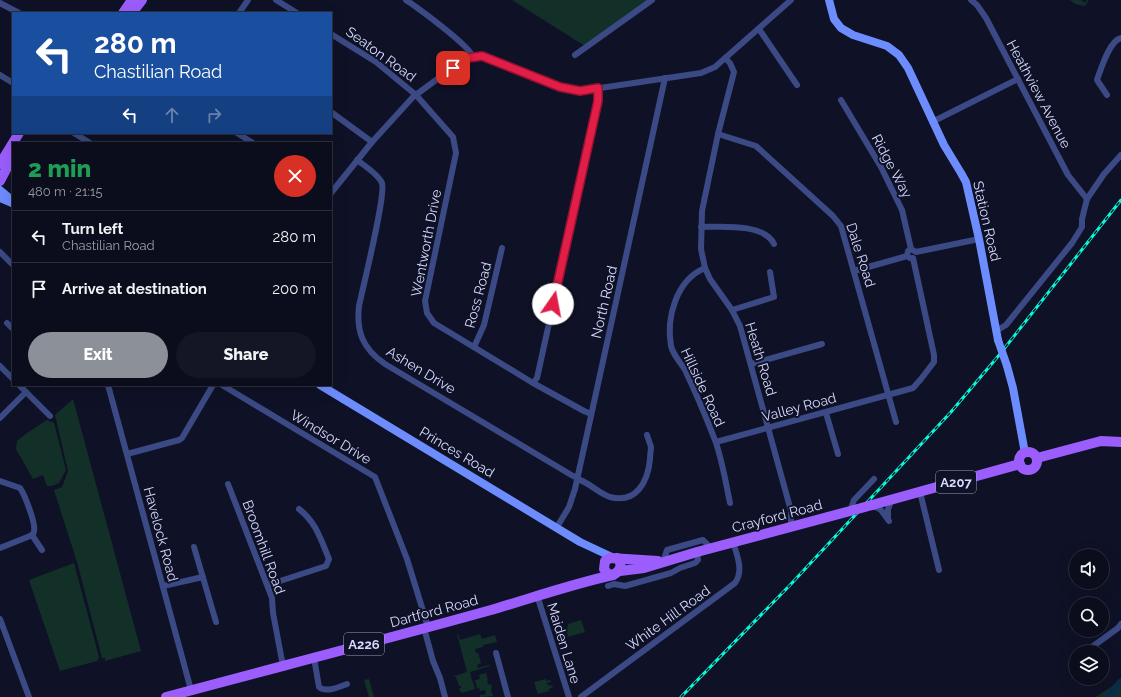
<!DOCTYPE html>
<html lang="en">
<head>
<meta charset="utf-8">
<style>
	:root { --surface:#0b0d1c; --page:#141625; --text:#f1f3f6; --muted:#9a9ca3; --line:#2b2d3b; --accent:#8c9099 }
	body { margin:0; font-family:Raleway,sans-serif; background:var(--page); color:var(--text); height:100vh; display:flex; flex-direction:column; font-size:15px; white-space:nowrap }
	* { box-sizing:border-box; margin:0 }
	p { font-size:13px; color:var(--muted) }
	.icon { flex:none; width:22px; height:22px; fill:none; stroke:currentColor; stroke-width:2; stroke-linecap:round; stroke-linejoin:round }
	.map { position:relative; flex:1; overflow:hidden }
	.side { position:absolute; left:12px; top:142px; width:320px; height:244px; display:flex; flex-direction:column; background:var(--surface); border-radius:0px; box-shadow:0 4px 16px #0002,0 0 0 1px var(--line) }
	.side>* { flex:none }
	.guide { position:absolute; left:12px; top:12px; width:320px; height:122px; border-radius:0px; box-shadow:0 4px 16px #0002,0 0 0 1px var(--line); background:#1a4fa0; color:#fff; overflow:hidden }
	.buttons { position:absolute; left:1069px; top:549px; display:grid; gap:8px }
	.buttons a { display:grid; place-items:center; width:40px; height:40px; border-radius:50%; background:var(--surface); box-shadow:0 4px 16px #0002,0 0 0 1px var(--line); font-size:20px }
	.pin { position:absolute; display:grid; place-items:center; width:34px; height:34px; color:#fff; margin:-17px; border-radius:8px; box-shadow:0 2px 6px #0006 }
	.me { position:absolute; width:44px; margin:-22px; rotate:12deg; stroke-linejoin:round; filter:drop-shadow(0 0 3px #0008) }
	.turn { display:flex; align-items:center; gap:14px; height:84px; padding:0 16px; font-size:18px }
	.turn .icon { width:52px; height:52px; stroke-width:2.5 }
	.turn b { display:block; font-size:28px; line-height:34px }
	.lanes { display:flex; align-items:center; height:38px; padding:0 16px; background:#0003; justify-content:center; gap:20px; direction:ltr }
	.lanes .off { opacity:.35 }
	.round { display:grid; place-items:center; flex:none; width:42px; height:42px; border-radius:21px; background:var(--page) }
	.overview { display:flex; align-items:center; justify-content:space-between; height:68px; padding:0 16px }
	h1 { font-size:24px; font-weight:800; line-height:30px; color:#1e9e55 }
	.button { display:flex; gap:8px; margin-top:auto; padding:8px 16px }
	.button a { flex:1; height:46px; border-radius:24px; background:var(--accent); color:#fff; font-size:16px; font-weight:800; line-height:46px; text-align:center }
	.button a+a { background:var(--page); color:var(--text) }
	ul { padding:0; list-style:none }
	li { display:flex; align-items:center; gap:12px; height:52px; padding:0 16px; border-top:1px solid var(--line) }
	li div { flex:1 }
	li b { display:block; font-size:15px }
	li em { font-style:normal }
	.map>svg:first-child { display:block }
	.green { fill:#133028 }
	.lines { fill:none; stroke-linecap:round; stroke-linejoin:round }
	.river { stroke:#0b2d43; stroke-width:9 }
	.street { stroke:#3b4a84; stroke-width:6 }
	.secondary { stroke:#6d8cfd; stroke-width:8 }
	.primary { stroke:#9b5efd; stroke-width:10 }
	.rail-casing { stroke:#04fbd8; stroke-width:3 }
	.rail { stroke:#0f1126; stroke-width:1.5; stroke-dasharray:4.5; stroke-linecap:butt }
	.secondary-bridge { stroke:#6d8cfd; stroke-width:8 }
	.primary-bridge { stroke:#9b5efd; stroke-width:10 }
	.route-casing { stroke:#92132f; stroke-width:10 }
	.route { stroke:#e11d48; stroke-width:7 }
	.labels { text-anchor:middle; stroke-width:4; stroke-linejoin:round; paint-order:stroke }
	.shield { fill:#0f1126; stroke:#9a9ebd; stroke-width:1 }
	.shield-label { font-size:13px; font-weight:bold; fill:#d5dafe }
	.street-label { font-size:14px; fill:#d5dafe; stroke:#0f1126 }
</style>
</head>
<body>
<div class="map">
<svg width="1121" height="697" viewBox="0 0 1121 697">
	<rect width="100%" height="100%" fill="#0f1126"/>
	<!-- green -->
	<g class="green">
		<path d="M512 0H651L585 46Z"/>
		<path d="M1070 0H1081L1085 3 1087 0H1089L1085 6 1075 4Z"/>
		<path d="M73 399 141 651 105 661V658H102L77 562 54 490 62 487 68 471 55 415Z"/>
		<path d="M47 420 54 423 66 470 59 483 52 486H47L43 475 33 479 16 449 17 441 27 433Z"/>
		<path d="M74 563 99 657 97 661 60 671 29 580Z"/>
		<path d="M581 620 585 632 560 639 568 636 566 628 568 627V624Z"/>
		<path d="M457 634H458L460 640 480 634 482 639 495 635 497 642 483 645V647L475 649 476 653 478 652 481 663 477 665 478 668 489 665 490 666 470 672 472 681H473L475 689 461 693 459 688H461V686H459L456 677H454V676L467 672Z"/>
		<path d="M486 673 488 681H487L488 685 491 684 492 688 491 690 493 696H497L480 697V694L481 695 486 694 485 690 480 691 479 688H477L475 680 480 679 479 675Z"/>
		<path d="M1121 678V697H1096C1103 692 1117 684 1121 678Z"/>
		<path d="M369 679 374 697H369L364 680Z"/>
		<path d="M546 679V681L550 680 551 682 547 683V685L549 684V686L552 685 553 687 549 689V691L538 694 534 682Z"/>
	</g>
	<g class="lines">
		<!-- river -->
		<path class="river" d="M1109 697 1121 683"/>
		<!-- street -->
		<g class="street">
			<path d="M276 0 297 13"/>
			<path d="M406 0C418 8 470 46 473 57"/>
			<path d="M971 0 977 5 986 18 1068 175 1087 199"/>
			<path d="M0 3 19 13"/>
			<path d="M239 13 248 0"/>
			<path d="M759 29 797 85"/>
			<path d="M331 34 376 62 416 95 453 137 456 153 425 301 427 313 434 323 533 383 584 411 591 414"/>
			<path d="M575 55 652 0"/>
			<path d="M725 58 730 63 734 72 718 134 702 211 701 249 705 268 710 279 732 310 740 326 791 511V526"/>
			<path d="M0 75 13 83"/>
			<path d="M1107 95 1097 80C1101 69 1109 41 1121 38"/>
			<path d="M841 100 881 167 902 210 911 249"/>
			<path d="M331 112 372 142"/>
			<path d="M932 122 1018 79"/>
			<path d="M74 133 90 143"/>
			<path d="M237 133 253 143"/>
			<path d="M718 134 756 146 833 216 841 226 896 422"/>
			<path d="M357 160C365 166 378 174 382 183 386 195 363 287 359 306 356 332 363 349 385 364L573 476 577 477"/>
			<path d="M331 193 372 142 413 97 459 63 468 59 479 56 486 57 524 74 559 87 580 91 701 73 715 67 791 0"/>
			<path d="M701 227C721 227 764 223 774 244"/>
			<path d="M0 252 13 265"/>
			<path d="M907 256 908 251 911 249 916 252 979 239"/>
			<path d="M705 268C676 280 666 318 671 346 673 355 681 363 685 370 696 393 706 417 715 440 722 459 726 484 730 503"/>
			<path d="M854 271 907 256 910 258"/>
			<path d="M732 310 774 297 770 272"/>
			<path d="M7 323 13 329"/>
			<path d="M996 331 1006 325 1072 243 1082 227V219L1087 199 1104 174 1121 155"/>
			<path d="M474 347 484 325 502 248"/>
			<path d="M751 364 822 344"/>
			<path d="M0 366 13 379"/>
			<path d="M533 383 537 378 598 101V89"/>
			<path d="M19 385 50 416"/>
			<path d="M108 385 191 690"/>
			<path d="M222 385 375 477 407 559 428 627"/>
			<path d="M826 413 838 454"/>
			<path d="M0 418 26 392"/>
			<path d="M716 442 913 388 921 379 934 362V355L913 258"/>
			<path d="M127 454 179 440 182 438 213 385"/>
			<path d="M577 479C589 482 598 493 610 497 636 504 648 482 650 459 650 455 651 450 651 447 650 443 648 439 647 435"/>
			<path d="M0 481 20 488C25 495 36 524 34 531 34 534 33 534 30 536L0 548"/>
			<path d="M228 484 272 598 273 613 283 666"/>
			<path d="M920 492 939 570"/>
			<path d="M872 505 881 510 889 521"/>
			<path d="M850 511 854 500 874 479"/>
			<path d="M888 518V509L892 499"/>
			<path d="M557 527 569 507 575 489 665 78"/>
			<path d="M32 535 42 550"/>
			<path d="M194 547 216 622"/>
			<path d="M663 562 667 550 703 540 711 548"/>
			<path d="M268 585 326 566 329 559C321 540 316 522 299 509"/>
			<path d="M163 586 203 577"/>
			<path d="M608 586 614 584 625 586 671 573 680 568 695 563 698 560 697 552"/>
			<path d="M537 595 569 697"/>
			<path d="M0 619 29 697"/>
			<path d="M424 628 433 661 440 678 445 697"/>
			<path d="M1085 652 1118 628 1121 624"/>
			<path d="M496 653 508 697"/>
			<path d="M1075 655 1076 654"/>
			<path d="M314 658 319 687C326 693 339 687 347 684"/>
			<path d="M581 697 735 583C744 571 737 555 733 542"/>
		</g>
		<!-- secondary -->
		<g class="secondary">
			<path d="M829 0 834 19 841 28 853 35 887 46 899 55 908 68 944 145 961 173 966 182 979 239 998 340"/>
			<path d="M0 190 13 201"/>
			<path d="M0 198 12 203"/>
			<path d="M1007 366 1013 388 1025 453"/>
			<path d="M320 385 580 542 612 557"/>
		</g>
		<!-- primary -->
		<g class="primary">
			<path d="M123 13 132 0"/>
			<path d="M132 13 142 0"/>
			<path d="M0 164 19 133"/>
			<path d="M0 181 13 156"/>
			<circle cx="1028" cy="461" r="9"/>
			<path d="M1037 458 1101 441 1121 442"/>
			<path d="M872 505 1020 464"/>
			<path d="M620 571 644 568 697 552 854 510"/>
			<path d="M613 575 608 574 604 569 605 561 610 558 658 561"/>
			<path d="M166 697C274 668 383 640 491 610 532 598 572 584 613 575 621 571 623 564 617 558"/>
		</g>
		<!-- rail casing -->
		<g class="rail-casing">
			<path id="rail" d="M681 697 792 583 951 412 1000 354 1121 200"/>
		</g>
		<!-- rail -->
		<use href="#rail" class="rail"/>
		<!-- secondary-bridge -->
		<path class="secondary-bridge" d="M998 340 1007 366"/>
		<!-- primary-bridge -->
		<path class="primary-bridge" d="M854 510 872 505"/>
	</g>
	<g class="lines">
		<!-- route casing -->
		<g class="route-casing">
			<path id="route" d="M453 68 468 58 482 56 560 87 580 91 598 88V101L553 304"/>
		</g>
		<!-- route -->
		<use href="#route" class="route"/>
	</g>
	<g class="labels">
		<!-- shield labels -->
		<g class="shield">
			<rect x="936" y="471" width="40" height="22" rx="3"/>
			<rect x="344" y="633" width="40" height="22" rx="3"/>
		</g>
		<g class="shield-label">
			<text x="956" y="487">A207</text>
			<text x="364" y="649">A226</text>
		</g>
		<!-- street labels -->
		<g class="street-label">
			<text transform="translate(381 54) rotate(36)" y="5">Seaton Road</text>
			<text transform="translate(1039 94) rotate(62)" y="5">Heathview Avenue</text>
			<text transform="translate(892 166) rotate(62)" y="5">Ridge Way</text>
			<text transform="translate(987 221) rotate(77)" y="5">Station Road</text>
			<text transform="translate(426 243) rotate(-79)" y="5">Wentworth Drive</text>
			<text transform="translate(861 255) rotate(72)" y="5">Dale Road</text>
			<text transform="translate(478 295) rotate(-75)" y="5">Ross Road</text>
			<text transform="translate(604 302) rotate(-77)" y="5">North Road</text>
			<text transform="translate(761 359) rotate(73)" y="5">Heath Road</text>
			<text transform="translate(421 370) rotate(31)" y="5">Ashen Drive</text>
			<text transform="translate(703 387) rotate(65)" y="5">Hillside Road</text>
			<text transform="translate(799 407) rotate(-15)" y="5">Valley Road</text>
			<text transform="translate(331 437) rotate(31)" y="5">Windsor Drive</text>
			<text transform="translate(457 452) rotate(31)" y="5">Princes Road</text>
			<text transform="translate(777 516) rotate(-15)" y="5">Crayford Road</text>
			<text transform="translate(161 534) rotate(75)" y="5">Havelock Road</text>
			<text transform="translate(264 547) rotate(70)" y="5">Broomhill Road</text>
			<text transform="translate(434 611) rotate(-15)" y="5">Dartford Road</text>
			<text transform="translate(668 618) rotate(-36)" y="5">White Hill Road</text>
			<text transform="translate(564 643) rotate(73)" y="5">Maiden Lane</text>
		</g>
	</g>
</svg>
<div class="buttons">
<a><svg class="icon" aria-label="sound" viewBox="0 0 24 24"><path d="M4 9h4l5-4v14l-5-4H4zM17 9q2 3 0 6"/></svg></a>
<a><svg class="icon" aria-label="search" viewBox="0 0 24 24"><circle cx="10" cy="10" r="6"/><path d="M15 15l6 6"/></svg></a>
<a><svg class="icon" aria-label="layers" viewBox="0 0 24 24"><path d="M12 4l9 5-9 5-9-5zM3 14l9 5 9-5"/></svg></a>
</div>
<div class="pin" style="left:453px;top:68px;background:#d93025"><svg class="icon" aria-label="arrive" viewBox="0 0 24 24"><path d="M6 21V4h12l-3 4 3 4H6"/></svg></div>
<svg class="me" style="left:553px;top:304px" viewBox="-20 -20 40 40"><circle r="19" fill="#fff"/><path d="M0-13L10 11 0 6-10 11z" fill="#e11d48"/></svg>
<div class="guide">
<div class="turn"><svg class="icon" aria-label="left" viewBox="0 0 24 24"><path d="M17 20v-9H6M10 6l-5 5 5 5"/></svg><div><b>280 m</b>Chastilian Road</div></div>
<div class="lanes"><svg class="icon" aria-label="left" viewBox="0 0 24 24"><path d="M17 20v-9H6M10 6l-5 5 5 5"/></svg><svg class="icon off" aria-label="ahead" viewBox="0 0 24 24"><path d="M12 20V5M6 11l6-6 6 6"/></svg><svg class="icon off" aria-label="right" viewBox="0 0 24 24"><path d="M7 20v-9h11M14 6l5 5-5 5"/></svg></div>
</div>
<section class="side">
<div class="overview"><div><h1>2 min</h1><p>480 m · 21:15</p></div><a class="round" style="background:#d93025;color:#fff"><svg class="icon" aria-label="close" viewBox="0 0 24 24"><path d="M6 6l12 12M18 6L6 18"/></svg></a></div>
<ul>
<li><svg class="icon" aria-label="left" viewBox="0 0 24 24"><path d="M17 20v-9H6M10 6l-5 5 5 5"/></svg><div><b>Turn left</b><p>Chastilian Road</p></div><em>280 m</em></li>
<li><svg class="icon" aria-label="arrive" viewBox="0 0 24 24"><path d="M6 21V4h12l-3 4 3 4H6"/></svg><div><b>Arrive at destination</b></div><em>200 m</em></li>
</ul>
<div class="button"><a>Exit</a><a>Share</a></div>
</section>
</div>
</body>
</html>
